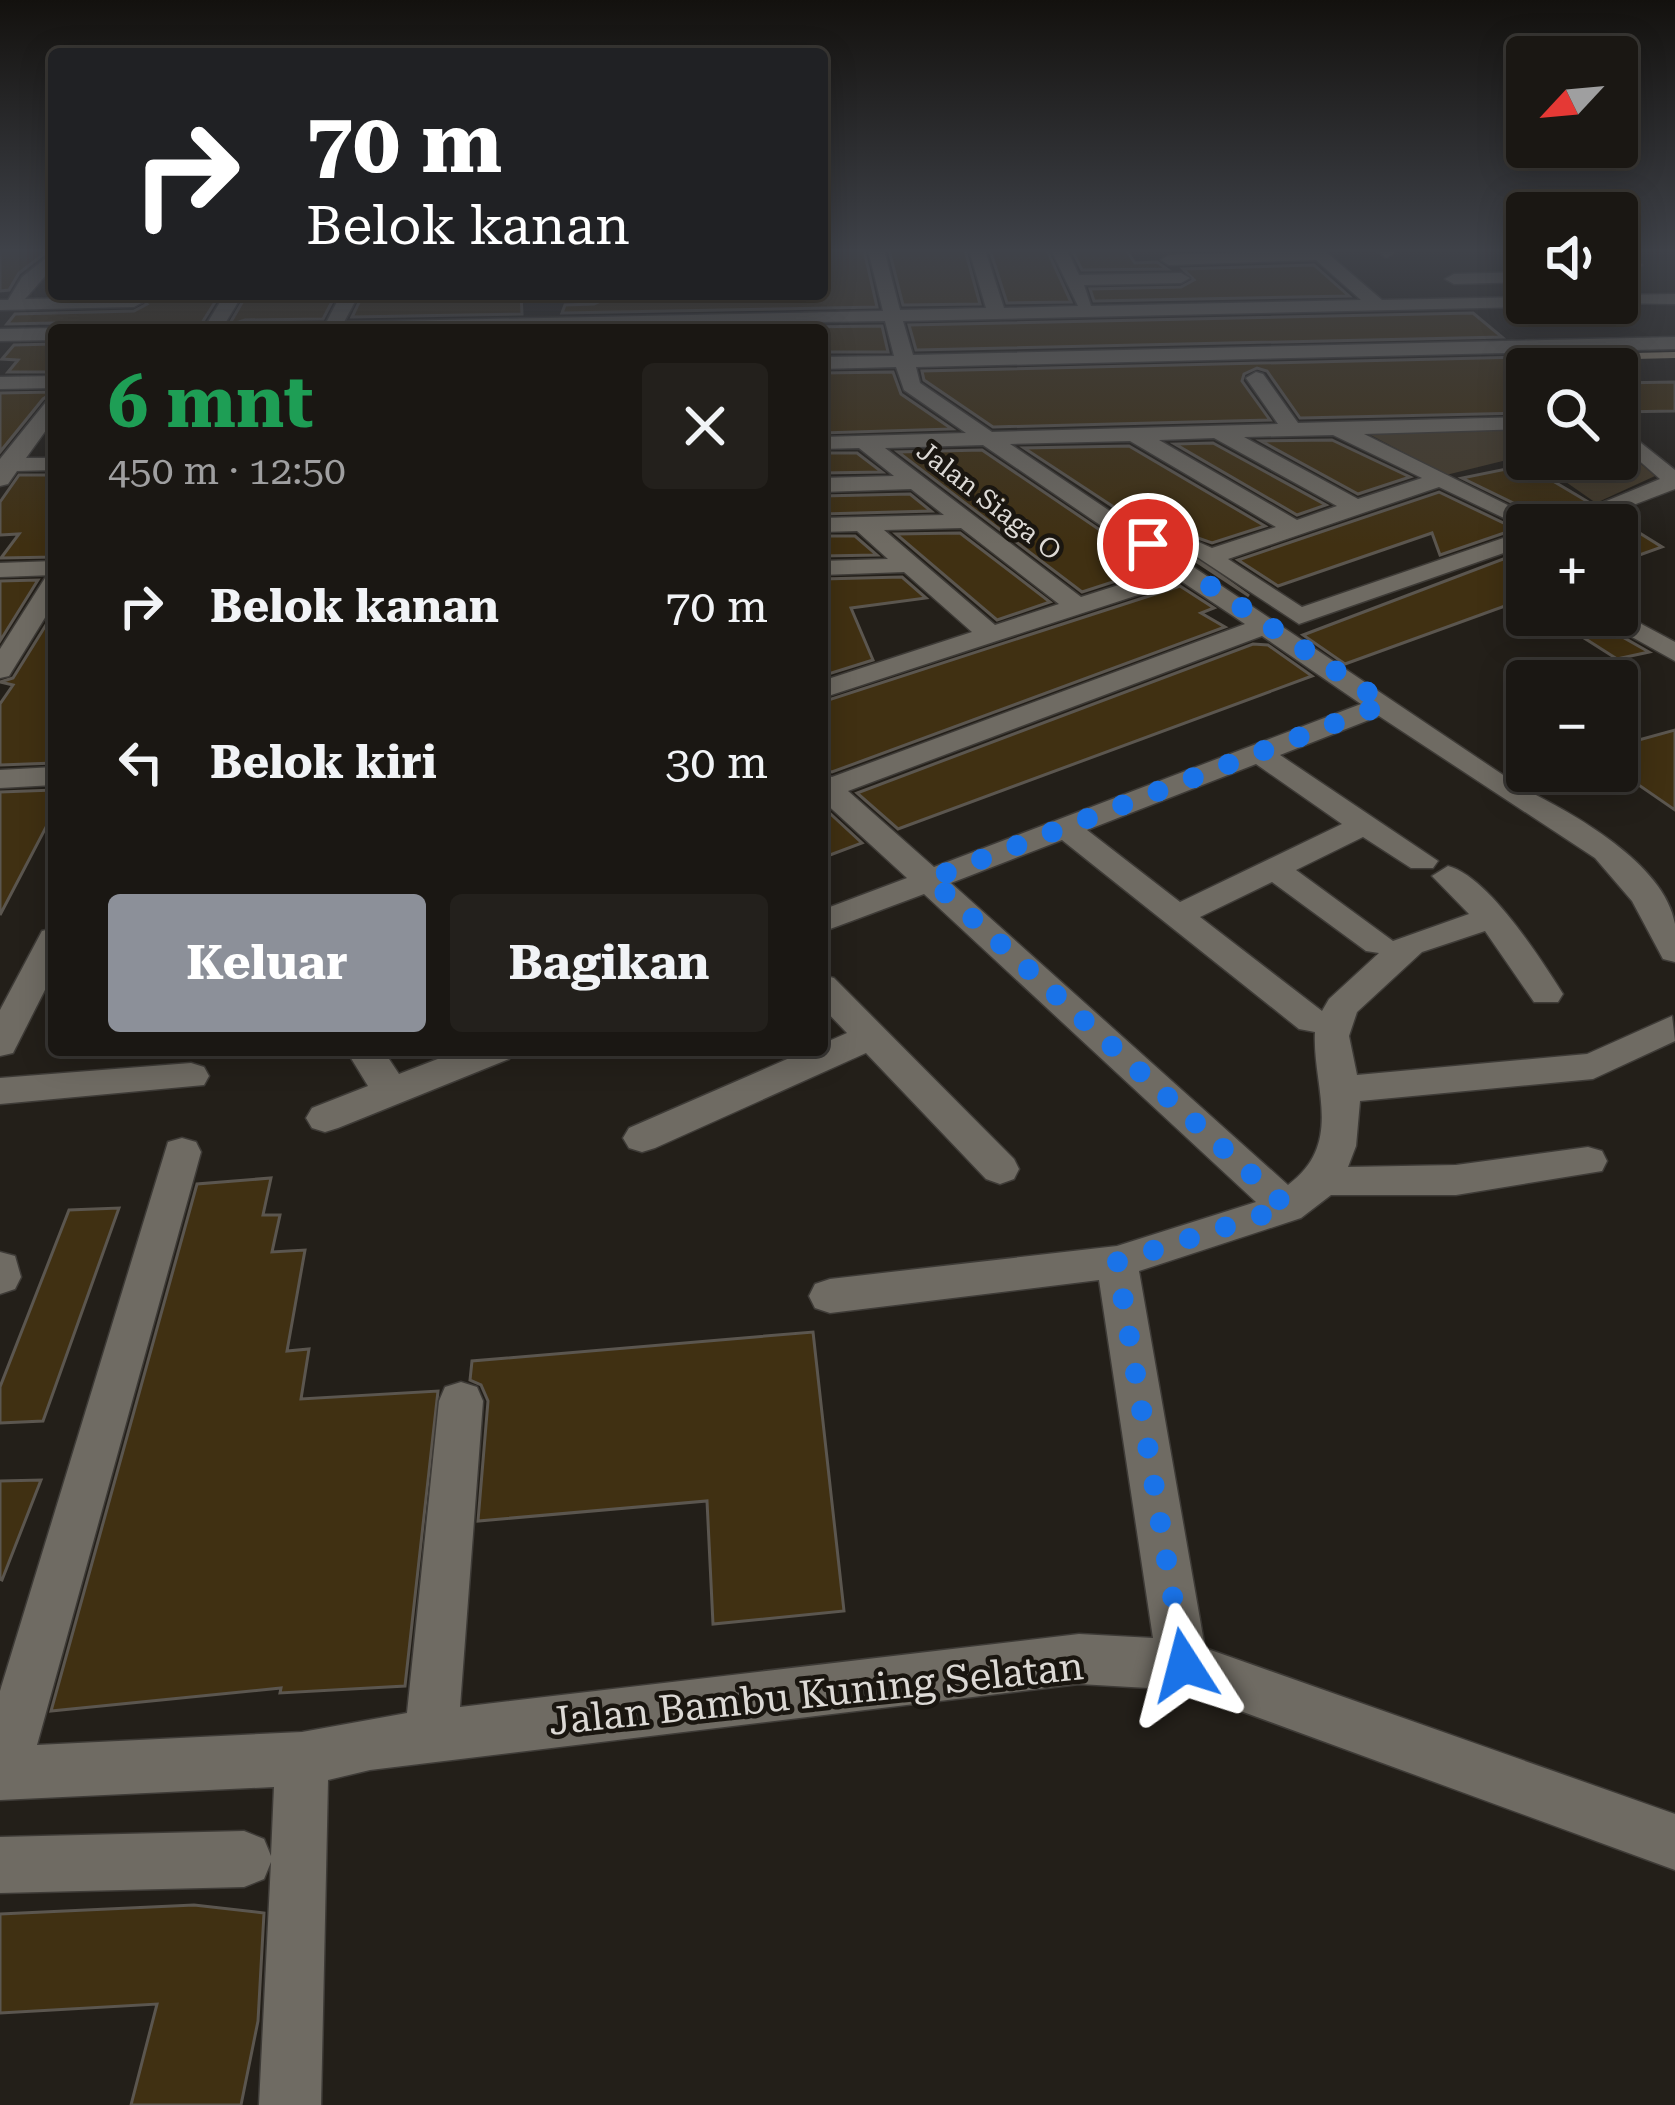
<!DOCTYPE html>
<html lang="id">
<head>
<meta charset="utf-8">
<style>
	:root { --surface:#1a1713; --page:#23201c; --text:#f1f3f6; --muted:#9f9fa0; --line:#383633; --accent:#8c9099 }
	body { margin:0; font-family:"Roboto Serif",serif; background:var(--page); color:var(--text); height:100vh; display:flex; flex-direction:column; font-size:45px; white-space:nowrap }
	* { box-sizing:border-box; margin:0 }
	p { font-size:39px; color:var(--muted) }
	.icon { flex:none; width:66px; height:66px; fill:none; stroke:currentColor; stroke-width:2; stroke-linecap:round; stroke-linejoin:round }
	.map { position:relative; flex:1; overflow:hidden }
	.details { position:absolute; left:48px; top:324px; width:780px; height:732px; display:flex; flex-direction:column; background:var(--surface); border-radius:12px; box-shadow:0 6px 30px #0003,0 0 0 3px var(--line) }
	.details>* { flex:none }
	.top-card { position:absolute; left:48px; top:48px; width:780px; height:252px; border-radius:12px; box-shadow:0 6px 30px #0003,0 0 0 3px var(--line); background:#202124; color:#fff; overflow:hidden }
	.needle { width:78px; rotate:244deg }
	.tools { position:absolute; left:1506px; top:36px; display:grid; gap:24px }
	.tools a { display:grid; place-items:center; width:132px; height:132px; border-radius:12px; background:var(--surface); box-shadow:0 6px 30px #0003,0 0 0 3px var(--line); font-size:60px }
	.pin { position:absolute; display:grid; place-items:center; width:102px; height:102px; color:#fff; margin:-51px; border:6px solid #fff; border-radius:50%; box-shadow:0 3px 12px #0007 }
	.me { position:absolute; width:132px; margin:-66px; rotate:351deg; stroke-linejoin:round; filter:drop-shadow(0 0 9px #0008) }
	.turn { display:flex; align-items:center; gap:42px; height:252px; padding:0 60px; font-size:54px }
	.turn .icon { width:156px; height:156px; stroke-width:2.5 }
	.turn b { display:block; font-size:84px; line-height:102px }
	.round { display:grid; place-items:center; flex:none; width:126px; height:126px; border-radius:12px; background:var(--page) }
	.headline { display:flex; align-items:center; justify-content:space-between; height:204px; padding:0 60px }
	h1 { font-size:72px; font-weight:700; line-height:90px; color:#1e9e55 }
	.cta { display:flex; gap:24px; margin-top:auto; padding:24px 60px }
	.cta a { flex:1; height:138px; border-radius:12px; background:var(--accent); color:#fff; font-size:48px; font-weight:700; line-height:138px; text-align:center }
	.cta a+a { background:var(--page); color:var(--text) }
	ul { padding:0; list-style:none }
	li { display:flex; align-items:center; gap:36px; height:156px; padding:0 60px }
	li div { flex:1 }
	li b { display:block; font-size:45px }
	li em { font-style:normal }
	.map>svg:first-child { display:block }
	.green { fill:#463c2b }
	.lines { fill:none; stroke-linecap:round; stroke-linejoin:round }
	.stream { stroke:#938670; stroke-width:6 }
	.building { fill:#403012; stroke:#5b564f; stroke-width:3 }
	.minor-casing { stroke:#3e3b37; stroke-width:3 }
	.minor { fill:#6f6b63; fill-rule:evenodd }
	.route { stroke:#1a73e8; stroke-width:21; stroke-dasharray:0 37.8 }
	.labels { text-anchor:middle; stroke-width:9; stroke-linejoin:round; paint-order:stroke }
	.far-street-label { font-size:27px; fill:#dcd9d5; stroke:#1a1610 }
	.near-street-label { font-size:39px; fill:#dcd9d5; stroke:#1a1610 }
</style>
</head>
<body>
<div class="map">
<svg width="1675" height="2105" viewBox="0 0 1675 2105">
	<rect width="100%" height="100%" fill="#231f19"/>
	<!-- green -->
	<g class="green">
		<path d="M1527 428V455L1446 475 1365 432Z"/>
		<path d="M1617 444 1655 476 1596 503 1533 459H1617Z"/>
	</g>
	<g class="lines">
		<!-- stream -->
		<path class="stream" d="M1516 359 1675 355"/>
	</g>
	<!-- building -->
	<g class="building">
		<path d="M0 250H49L19 273 9 290 0 291Z"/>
		<path d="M822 250H864L877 307 562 313 565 305 594 304 609 297 822 294Z"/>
		<path d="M889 250H965L980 304 903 305Z"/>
		<path d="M990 250H1047L1071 302 1007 303Z"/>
		<path d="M1072 250H1126L1135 263 1157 262 1167 269 1082 270Z"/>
		<path d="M1314 265 1349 296 1094 301 1090 289 1181 287 1194 280 1183 269Z"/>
		<path d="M138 294H220L200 326 64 330 54 323 7 324 15 314 134 311 147 304Z"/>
		<path d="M247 294H336L323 319 245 320 229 325Z"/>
		<path d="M363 294H521L522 314 352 317Z"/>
		<path d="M1473 313 1502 337 916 350 909 325Z"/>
		<path d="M882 326 888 352H822V330H561Z"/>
		<path d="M54 344V372H8L18 360 2 359 14 345Z"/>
		<path d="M1525 357 1527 413 1300 418 1267 371 1257 368 1244 374 1242 381 1270 420 993 427 924 380 922 371Z"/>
		<path d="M893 372 901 394 952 429 822 433V373Z"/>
		<path d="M1675 382V411L1617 412V383Z"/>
		<path d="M54 392 43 399 0 452V393Z"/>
		<path d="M1332 440 1410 477 1358 494 1261 441Z"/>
		<path d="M1213 443 1326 505 1297 515 1175 444Z"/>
		<path d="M1129 446 1265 526 1212 543 1192 536 1178 545 1249 596 1024 448Z"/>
		<path d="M982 450 1156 568 1082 592 898 452Z"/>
		<path d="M822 453H857L882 472 822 473Z"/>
		<path d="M1526 465 1590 503 1548 520 1462 478Z"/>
		<path d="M19 475H54V557L1 558 19 534 0 535V502Z"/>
		<path d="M1439 492 1516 529 1440 555 1432 533 1278 586 1238 560Z"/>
		<path d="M910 494 931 511 822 514V496Z"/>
		<path d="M1614 517 1617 519 1662 547 1617 563V525H1594Z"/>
		<path d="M960 533 1050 602 997 620 896 534Z"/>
		<path d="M822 536H855L877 555 822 556Z"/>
		<path d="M1527 550V598L1345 664 1303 635Z"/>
		<path d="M902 577 926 598 851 608 873 660 822 676V579Z"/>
		<path d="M38 580 0 641V581Z"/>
		<path d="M1180 586 1214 608 1201 613 1225 627 832 772 822 770V702Z"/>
		<path d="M54 612V763L0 765V704L13 685 0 682 13 678Z"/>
		<path d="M1615 627 1621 636 1649 652 1617 659 1581 636Z"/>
		<path d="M1253 644 1268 645 1312 676 898 829 857 793Z"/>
		<path d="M1675 730V810L1617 770V746Z"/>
		<path d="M54 790V812L0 915V792Z"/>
		<path d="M822 806 862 843 822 858Z"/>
		<path d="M271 1178 263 1215H280L272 1252 305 1250 287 1351 309 1349 301 1399 438 1391 405 1686 280 1693 281 1688 51 1711 197 1184Z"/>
		<path d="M119 1208 43 1421 0 1423V1387L69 1210Z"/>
		<path d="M813 1332 844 1611 713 1624 707 1501 478 1521 488 1401 481 1385 470 1380 472 1361Z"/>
		<path d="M41 1480 2 1580 0 1579V1481Z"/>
		<path d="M194 1905 264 1913 258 2021 241 2105H131L157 2004 0 2013V1914Z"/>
	</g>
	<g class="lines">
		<!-- minor casing -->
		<g class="minor-casing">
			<g id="minor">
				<path d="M868 250H884L900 310 986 308 969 250H985L1004 308 1078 306 1051 250H1067L1079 275 1181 273 1190 278 1181 283 1084 285 1091 306 1361 300 1316 260 1169 265 1161 260 1169 255 1307 250 1326 252 1382 300 1527 297V303H1535L1527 307 903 321 913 355 1675 337V349L916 367 920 383 992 432 1278 424 1246 378 1256 372 1263 374 1298 423 1527 417V429L1364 434 1548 525H1527V529L1439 487 1228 559 1302 607 1527 530V545L1299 624 1182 547 1194 540 1212 548 1276 527 1130 441 1010 444 1524 789C1573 813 1665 864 1675 924 1675 936 1675 950 1675 962L1663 959 1632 901 1595 858 1379 716 1280 755 1438 861 1433 868H1411L1363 837 1296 870 1393 941 1469 914 1432 876 1448 866C1488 876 1541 959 1563 994L1558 1002H1534L1485 931 1422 952 1357 1012 1349 1036 1357 1075 1587 1054 1672 1016 1675 1041 1593 1079 1360 1101 1356 1146 1348 1167 1456 1165 1588 1147 1602 1151 1607 1161 1602 1171 1456 1195H1331L1301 1218 1139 1271 1205 1648 1675 1814V1870L1183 1690 1079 1684 370 1770 328 1780 321 2105H259L271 1862 264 1879 244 1887 0 1893V1837L244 1831 264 1839 271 1856 274 1787 0 1800V1691L168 1142 182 1138 196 1142 201 1152 37 1745 302 1732 407 1713 439 1401 445 1387 461 1382 477 1387 483 1401 460 1707 1079 1634 1153 1638 1099 1280 830 1313 815 1308 809 1296 815 1284 830 1279 1117 1246 1256 1202 924 894 822 932V910L907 878 822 800V774L832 777 1245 624 1181 581 822 698V681L972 632 904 572 822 575V561L888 559 857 531 822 532V518L944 515 911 489 822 492V478L894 476 859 448 822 449V437L966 433 904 390 896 367 822 369V357L894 356 885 321 236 330 245 325 326 323 341 294H359L344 322 883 311ZM1333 435 1422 478 1358 499 1244 437ZM1214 438 1337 506 1297 520 1159 440ZM983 445 1166 570 1081 597 885 448ZM961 528 1059 604 995 625 884 530ZM1262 636 1361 704 934 867 848 791ZM1256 764 1342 824 1180 902 1087 830ZM1062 840 1299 1029 1315 1032C1312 1086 1345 1143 1288 1185L951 883ZM1272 882 1366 951 1379 953 1329 999 1322 1011 1200 917Z"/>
				<path d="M1376 250H1393L1394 253 1386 258Z"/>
				<path d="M54 252V266L25 299 134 297 143 302 134 307 0 310V300H8L22 277Z"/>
				<path d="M1617 254 1642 265 1634 270 1617 265Z"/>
				<path d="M1527 272V282L1454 284 1445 279 1454 274Z"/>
				<path d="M225 294H243L221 330H203Z"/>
				<path d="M606 294C593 303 562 304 549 295Z"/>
				<path d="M1675 294V304L1610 303H1617V295Z"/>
				<path d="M54 328 60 330H54V340L0 341V329Z"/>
				<path d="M54 376V388L0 389V377Z"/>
				<path d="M54 400V419L26 458H54V470L17 471 8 484 0 486V459L46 402Z"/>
				<path d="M1617 424 1675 470V489L1581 525H1548L1660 479 1617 441Z"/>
				<path d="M54 561V575L0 577V563Z"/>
				<path d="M54 576V603L9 676 0 678V649L45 578Z"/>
				<path d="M1632 619 1675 642V661L1623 632 1619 627Z"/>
				<path d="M54 767V785L0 788V770Z"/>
				<path d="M54 928V972L13 1053 0 1056V1010L42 931Z"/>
				<path d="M822 975 834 978 1014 1159 1019 1169 1014 1179 1000 1184 986 1179 866 1053 655 1148 642 1152 629 1148 623 1138 629 1128 808 1050H822V1044L847 1033 822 1007Z"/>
				<path d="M346 1050H383L399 1074 461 1050H514L509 1059 338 1128 325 1132 312 1128 306 1118 312 1108 368 1086Z"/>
				<path d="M191 1063 204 1067 209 1076 204 1085 0 1104V1078Z"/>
				<path d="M0 1252 15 1256 21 1277 15 1289 0 1294Z"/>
			</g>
		</g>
		<!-- minor -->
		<use href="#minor" class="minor"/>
	</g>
	<!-- sky -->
	<linearGradient id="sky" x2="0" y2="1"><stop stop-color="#13110e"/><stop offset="0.46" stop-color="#3f4249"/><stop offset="1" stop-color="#3f4249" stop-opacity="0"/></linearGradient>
	<rect width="1675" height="545" fill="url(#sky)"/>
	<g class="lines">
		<!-- route -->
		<path class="route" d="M1148 544 1385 704 930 879 1287 1207 1117 1262 1184 1665"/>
	</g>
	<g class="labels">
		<!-- far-street labels -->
		<g class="far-street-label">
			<text transform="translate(989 501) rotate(38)" y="9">Jalan Siaga O</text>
		</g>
		<!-- near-street labels -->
		<g class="near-street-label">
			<text transform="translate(816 1693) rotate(-6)" y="14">Jalan Bambu Kuning Selatan</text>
		</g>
	</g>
</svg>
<div class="tools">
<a><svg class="needle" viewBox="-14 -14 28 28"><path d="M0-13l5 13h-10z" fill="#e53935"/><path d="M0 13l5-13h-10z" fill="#9f9fa0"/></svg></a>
<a><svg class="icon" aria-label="sound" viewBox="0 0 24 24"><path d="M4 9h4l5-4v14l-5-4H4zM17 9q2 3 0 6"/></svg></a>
<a><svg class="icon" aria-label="search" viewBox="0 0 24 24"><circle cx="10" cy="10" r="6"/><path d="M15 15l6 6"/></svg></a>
<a>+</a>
<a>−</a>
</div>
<div class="pin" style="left:1148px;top:544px;background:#d93025"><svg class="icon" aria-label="arrive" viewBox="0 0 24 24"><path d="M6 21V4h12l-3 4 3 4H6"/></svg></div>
<svg class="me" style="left:1184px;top:1665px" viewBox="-20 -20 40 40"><path d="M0-17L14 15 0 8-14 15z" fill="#1a73e8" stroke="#fff" stroke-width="4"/></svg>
<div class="top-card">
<div class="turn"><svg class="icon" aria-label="right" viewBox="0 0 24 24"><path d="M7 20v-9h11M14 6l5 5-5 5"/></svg><div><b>70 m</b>Belok kanan</div></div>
</div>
<section class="details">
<div class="headline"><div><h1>6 mnt</h1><p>450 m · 12:50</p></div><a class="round"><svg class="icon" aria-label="close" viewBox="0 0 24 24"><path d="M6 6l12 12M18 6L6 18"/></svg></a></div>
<ul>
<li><svg class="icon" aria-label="right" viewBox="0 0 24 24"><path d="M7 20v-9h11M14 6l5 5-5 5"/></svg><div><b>Belok kanan</b></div><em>70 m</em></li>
<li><svg class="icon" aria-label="left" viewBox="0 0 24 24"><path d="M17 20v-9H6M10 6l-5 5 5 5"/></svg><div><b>Belok kiri</b></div><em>30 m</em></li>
</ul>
<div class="cta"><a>Keluar</a><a>Bagikan</a></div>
</section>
</div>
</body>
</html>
